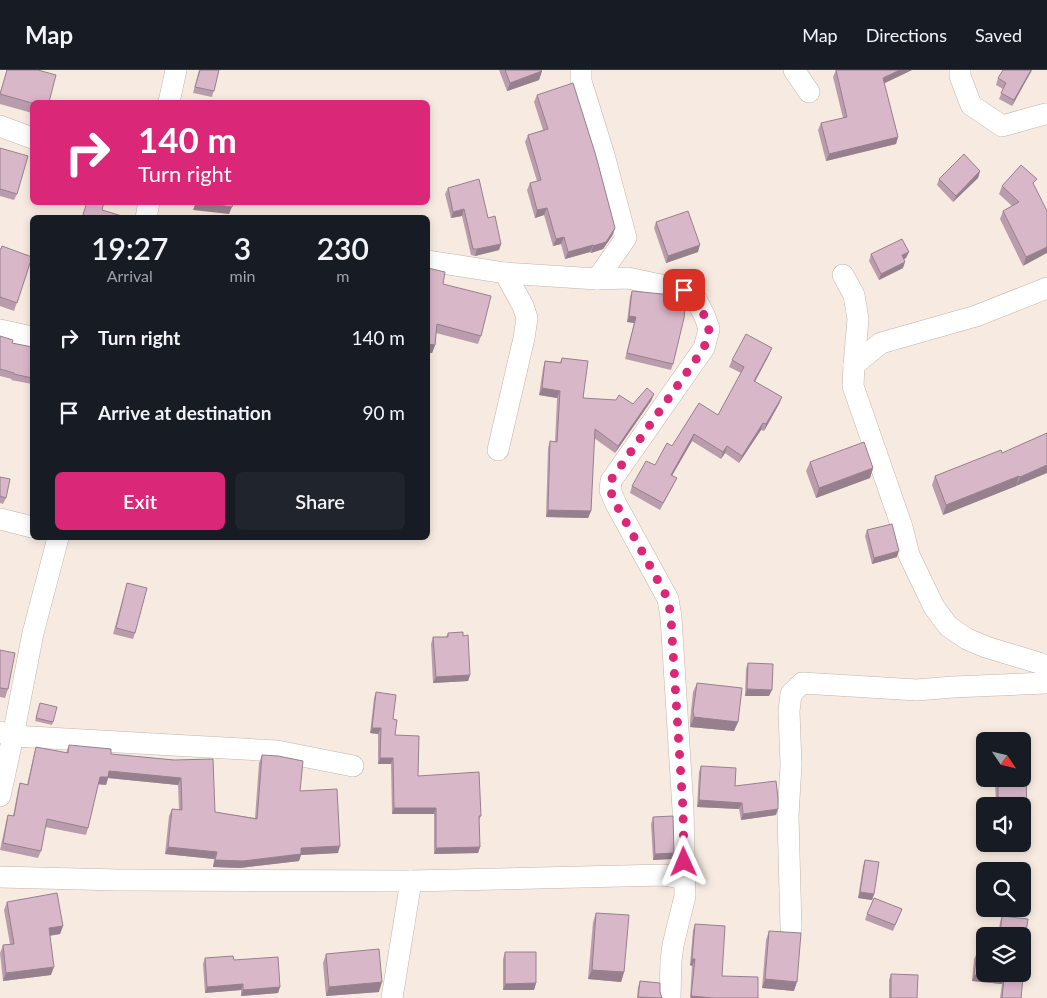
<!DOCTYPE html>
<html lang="en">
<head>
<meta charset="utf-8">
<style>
	:root { --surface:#171b24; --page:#20242c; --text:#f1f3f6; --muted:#9ea1a6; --line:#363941; --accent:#db2777 }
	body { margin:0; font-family:Lato,sans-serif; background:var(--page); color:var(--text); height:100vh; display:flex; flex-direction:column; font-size:19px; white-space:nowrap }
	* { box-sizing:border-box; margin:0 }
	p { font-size:16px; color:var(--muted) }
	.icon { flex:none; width:28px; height:28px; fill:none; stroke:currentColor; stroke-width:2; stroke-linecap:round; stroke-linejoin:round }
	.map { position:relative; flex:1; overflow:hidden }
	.side { position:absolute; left:30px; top:145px; width:400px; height:325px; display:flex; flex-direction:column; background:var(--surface); border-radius:8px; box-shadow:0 2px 8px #0003 }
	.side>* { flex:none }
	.top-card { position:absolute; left:30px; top:30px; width:400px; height:105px; border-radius:8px; box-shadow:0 2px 8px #0003; background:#db2777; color:#fff; overflow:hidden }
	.needle { width:32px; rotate:125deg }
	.tools { position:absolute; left:976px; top:662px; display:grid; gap:10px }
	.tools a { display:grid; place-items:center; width:55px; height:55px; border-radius:8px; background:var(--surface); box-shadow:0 2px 8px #0003; font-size:25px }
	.pin { position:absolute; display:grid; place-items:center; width:42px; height:42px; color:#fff; margin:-21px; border-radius:10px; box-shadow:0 2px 8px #0006 }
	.me { position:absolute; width:55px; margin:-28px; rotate:359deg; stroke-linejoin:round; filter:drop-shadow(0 0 4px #0008) }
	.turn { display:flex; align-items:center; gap:18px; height:105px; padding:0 25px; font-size:22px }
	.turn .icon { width:65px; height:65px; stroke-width:2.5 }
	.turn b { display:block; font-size:35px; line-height:42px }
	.eta { display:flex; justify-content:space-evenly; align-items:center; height:85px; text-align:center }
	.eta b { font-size:30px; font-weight:600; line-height:35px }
	.cta { display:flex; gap:10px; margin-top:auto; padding:10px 25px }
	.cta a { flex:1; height:58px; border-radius:8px; background:var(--accent); color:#fff; font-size:20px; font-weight:600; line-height:58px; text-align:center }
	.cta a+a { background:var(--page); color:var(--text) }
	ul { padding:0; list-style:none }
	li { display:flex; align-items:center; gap:15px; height:75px; padding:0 25px }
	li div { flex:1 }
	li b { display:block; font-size:19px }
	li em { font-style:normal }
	header { display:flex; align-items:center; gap:30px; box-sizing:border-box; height:70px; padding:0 25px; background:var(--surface); border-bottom:1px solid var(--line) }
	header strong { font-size:24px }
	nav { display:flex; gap:28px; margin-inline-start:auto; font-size:18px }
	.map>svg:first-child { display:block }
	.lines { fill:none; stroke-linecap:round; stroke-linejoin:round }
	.street-casing { stroke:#c0b4aa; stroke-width:22 }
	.street { stroke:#fff; stroke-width:21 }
	.wall { fill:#ba9dad }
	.shaded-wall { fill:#97808d }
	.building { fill:#d8b7c9; stroke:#97808d }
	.route { stroke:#db2777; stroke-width:9; stroke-dasharray:0 16.2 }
</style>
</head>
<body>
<header>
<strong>Map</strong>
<nav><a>Map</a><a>Directions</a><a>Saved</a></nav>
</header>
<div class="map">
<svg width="1047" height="928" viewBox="0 0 1047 928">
	<rect width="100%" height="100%" fill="#f7ebe1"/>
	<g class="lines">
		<!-- street casing -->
		<g class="street-casing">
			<g id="street">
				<path d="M581 0V11L604 85 626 168 597 209"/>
				<path d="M794 0 809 22"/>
				<path d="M960 0V6L971 35 1002 56 1045 44H1047"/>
				<path d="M169 32 176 0"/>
				<path d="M0 56 32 68"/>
				<path d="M146 148 149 132"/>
				<path d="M428 191 505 203 597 209 628 208 684 220 696 229 705 247 709 259 704 278 611 411 610 420 616 434 668 529 671 547 683 739 685 826 673 875 671 891 670 928"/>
				<path d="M843 205 854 225 858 249 854 295 853 316 902 457 909 485 934 537 948 556 967 569 986 577 1039 593 1047 597"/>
				<path d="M0 260 32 267"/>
				<path d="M854 295 881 273 976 246 1047 218"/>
				<path d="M498 380 524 268 527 248 523 236 505 203"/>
				<path d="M0 449 32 457"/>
				<path d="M0 662 13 666 277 681 353 696"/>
				<path d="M0 726 13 666 33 563 58 468"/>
				<path d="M0 807 118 810 411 811 664 805 685 809"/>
				<path d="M791 858 788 746 791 695 789 641 791 624 802 613 917 620 953 617 1047 613"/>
				<path d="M392 928 411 811"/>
			</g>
		</g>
		<!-- street -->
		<use href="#street" class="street"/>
	</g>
	<!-- wall -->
	<g class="wall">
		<path d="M7 0H38L32 32V43L0 34V23Z"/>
		<path d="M199 0H219L212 27 193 23Z"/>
		<path d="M499 0H541L542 1 539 10 507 21Z"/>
		<path d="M836 0H912L884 13 898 67 896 74 826 91 818 60 821 53 843 48 833 7Z"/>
		<path d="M1032 0 1012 36 999 29 1003 19 996 15 998 8Z"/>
		<path d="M537 25 615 158 612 166 603 179 591 183 590 182 565 189 561 174 553 176 544 145 535 148 527 120 530 113 537 111 525 72 528 65 543 60 534 32Z"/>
		<path d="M0 78 17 124 14 130 0 126Z"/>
		<path d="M980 101 978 108 953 132 937 115 939 109Z"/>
		<path d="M1002 116H1034L1047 141 1023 196 1000 149 1003 141 1012 136 999 124Z"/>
		<path d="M448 118 488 148 501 174 499 180 475 186 471 185 462 146 451 148 445 124Z"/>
		<path d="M302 132H310V134Z"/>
		<path d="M656 152 698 182 666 193 654 158Z"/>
		<path d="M0 179 32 188 14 241 0 236Z"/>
		<path d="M871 184 906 188 904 189 903 198 879 210 869 191Z"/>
		<path d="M428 198 443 214 481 266 478 274 436 263 435 275 432 283H428Z"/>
		<path d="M632 221 673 294 671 300 625 289 634 253 627 252 630 227Z"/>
		<path d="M0 266 12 273 32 277V314L11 310 12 309 0 306Z"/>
		<path d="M769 285 755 312 782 327 779 334 764 361 761 360 739 393 725 383 721 389 692 371 672 405 674 414 660 440 630 423 632 416 655 395 672 376 718 345 741 303 729 297 732 290Z"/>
		<path d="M562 288 583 328 633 334 654 324 651 331 615 383 594 368 591 441 588 448 546 447 548 378 550 371 555 372 557 328 539 325 543 298 545 291 560 292Z"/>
		<path d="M1047 363 1016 416 943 445 932 415 935 406 1002 383Z"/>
		<path d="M810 392 873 398 870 408 816 428 806 401Z"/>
		<path d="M0 407 6 428 3 434 0 433Z"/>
		<path d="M867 460 897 487 872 494 865 466Z"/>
		<path d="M127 513 135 563 133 569 113 564Z"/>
		<path d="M448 563 470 605 468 611 433 613 431 574 433 567H446Z"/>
		<path d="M0 580 8 619 5 628 0 627Z"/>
		<path d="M748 593 769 626H745L746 599Z"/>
		<path d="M697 613 738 652 734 661 690 657V651L693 622Z"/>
		<path d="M376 622 393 649 395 665 418 706 481 746 479 750 480 777 478 783 434 784V744H392L391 694H378V664L370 663 374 628Z"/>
		<path d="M39 636 53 652 52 655 35 651Z"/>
		<path d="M69 675 111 684 174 690 215 742 255 748 259 693 262 685 300 721 338 783 301 785 299 791 240 798 213 797 214 789 165 784 169 746 172 739 179 740 178 715 108 708 106 715 98 714 88 758 86 765 45 757 41 781 38 788 0 780 6 752 8 745 13 746 18 720 20 713 27 715 34 684 36 677 66 683Z"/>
		<path d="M701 696 735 716 776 745 741 750 739 739 697 737 699 702Z"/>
		<path d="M996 709H1022L1024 750 1022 736H996L995 712Z"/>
		<path d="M653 747 674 783 672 789 653 790 651 754Z"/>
		<path d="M865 790 874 824 872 830 858 828 863 796Z"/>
		<path d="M7 832 63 856 60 864 50 866 51 905 3 911 0 883 3 875 10 874 4 840Z"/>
		<path d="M902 839 893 861 865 850 867 844Z"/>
		<path d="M596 843 624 902 621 912 588 909 593 852Z"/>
		<path d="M1002 846 1022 866H998L1000 852Z"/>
		<path d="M695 854 722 906 758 928H690L692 896 690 895 693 860Z"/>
		<path d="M769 861 794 921 762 918 766 870Z"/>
		<path d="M505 882 536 913 534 920H503V889Z"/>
		<path d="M977 883 1022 904 1021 928H1000L1002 914 972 911 974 889Z"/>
		<path d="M326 884 379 922 326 926 323 893Z"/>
		<path d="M205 888 234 890 280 917 278 923 241 926V920L205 923 203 894Z"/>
		<path d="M891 904 917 928H889V910Z"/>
		<path d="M640 911 660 922 662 928H637L638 917Z"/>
	</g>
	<!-- shaded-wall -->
	<g class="shaded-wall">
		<path d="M900 0H912L881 15 883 8Z"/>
		<path d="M1031 0H1032L1012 36 1014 30Z"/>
		<path d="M542 1 539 10 507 21 510 13Z"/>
		<path d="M898 67 896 74 826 91 829 84Z"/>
		<path d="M980 101 978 108 953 132 956 126Z"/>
		<path d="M196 132 232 137 229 144 193 140Z"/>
		<path d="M547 138 544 145 535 148 537 140Z"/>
		<path d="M464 139 462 146 451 148 453 142Z"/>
		<path d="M615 158 612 166 603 179 591 183 593 176Z"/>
		<path d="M564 167 561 174 553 176 556 169Z"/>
		<path d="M501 174 499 180 475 186 477 179Z"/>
		<path d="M593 175 590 182 565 189 568 182Z"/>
		<path d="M700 175 698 182 666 193 668 186Z"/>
		<path d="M1047 177V183L1023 196 1026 187Z"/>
		<path d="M909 182 906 188 900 191 902 185Z"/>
		<path d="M905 192 903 198 879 210 881 204Z"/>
		<path d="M629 246 636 247 634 253 627 252Z"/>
		<path d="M428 274 435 275 432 283H428Z"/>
		<path d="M772 278 769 285 751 318 754 311Z"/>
		<path d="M542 318 560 321 557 328 539 325Z"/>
		<path d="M654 324 651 331 615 383 618 376Z"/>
		<path d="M782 327 779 334 764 361 766 354Z"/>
		<path d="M763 353 761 360 739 393 742 386Z"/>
		<path d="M694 364 692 371 669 411 671 405Z"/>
		<path d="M727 376 725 383 721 389 723 382Z"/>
		<path d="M1047 395V403L1016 416 1020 407Z"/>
		<path d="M873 398 870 408 816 428 819 418Z"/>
		<path d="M1019 406 1016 416 943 445 946 435Z"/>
		<path d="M548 440 591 441 588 448 546 447Z"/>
		<path d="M899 481 897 487 872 494 874 488Z"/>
		<path d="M470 605 468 611 433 613 436 607Z"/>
		<path d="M747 619 772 620 769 626H745Z"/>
		<path d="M694 647 738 652 734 661 690 657Z"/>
		<path d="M372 658H381L378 664 370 663Z"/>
		<path d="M380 688H393L391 694H378Z"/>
		<path d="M109 701 181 708 178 715 108 708 106 715 97 714 100 707Z"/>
		<path d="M699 730 742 733 739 739 697 737Z"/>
		<path d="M394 738H436L434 744H392Z"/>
		<path d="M778 739 776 745 741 750 743 744Z"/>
		<path d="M1022 743H1027L1024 750H1022Z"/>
		<path d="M340 776 338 783 301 785 299 791 240 798 213 797 215 790 301 778Z"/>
		<path d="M168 777 217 782 214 789 165 784Z"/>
		<path d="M480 777 478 783 434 784 436 778Z"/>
		<path d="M674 783 672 789 653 790 655 784Z"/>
		<path d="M860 822 874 824 872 830 858 828Z"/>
		<path d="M63 856 60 864 46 866 49 858Z"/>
		<path d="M692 889H695L692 896 690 895Z"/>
		<path d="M54 897 51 905 3 911 6 903Z"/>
		<path d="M592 900 624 902 621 912 588 909Z"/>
		<path d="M974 905 1004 908 1002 914 972 911Z"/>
		<path d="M765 909 797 912 794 921 762 918Z"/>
		<path d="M382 912 379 922 326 926 329 917Z"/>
		<path d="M536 913 534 920H503L505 914Z"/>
		<path d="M243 914 241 920 205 923 207 917Z"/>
		<path d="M280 917 278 923 241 926 243 920Z"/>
		<path d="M691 926 713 928H691Z"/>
	</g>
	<!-- building -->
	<g class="building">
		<path d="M7 0H38L56 5 49 32 32 33 0 24Z"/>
		<path d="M200 0H219L214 21 195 17Z"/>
		<path d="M505 0H541L542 1 510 13Z"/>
		<path d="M836 0H900L883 8 898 67 829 84 821 53 847 47Z"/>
		<path d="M1003 0H1031L1014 30 1001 23 1006 13 998 8Z"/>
		<path d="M573 13 596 86 615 158 606 172 593 176V175L568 182 564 167 556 169 547 138 537 140 530 113 541 110 528 65 548 59 537 25Z"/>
		<path d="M0 78 28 86 17 124 0 119Z"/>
		<path d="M964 84 980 101 956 126 939 109Z"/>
		<path d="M1021 95 1037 109 1033 113 1047 141V177L1026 187 1003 141 1019 132 1002 116Z"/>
		<path d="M479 109 488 148 495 146 501 174 477 179H473L464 139 453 142 448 118Z"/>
		<path d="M87 132H104L102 140 122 146V148H82Z"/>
		<path d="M199 132H233L232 137Z"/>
		<path d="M688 141 700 175 668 186 656 152Z"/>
		<path d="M902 169 909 182 902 185 905 192 881 204 871 184Z"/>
		<path d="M2 176 32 187 17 233 0 227V179H1Z"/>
		<path d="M428 198 445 202 443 214 491 226 481 266 437 254 435 275 428 274Z"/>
		<path d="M632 221 682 226 686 229 684 248 673 294 627 283 636 247 629 246Z"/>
		<path d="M746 264 772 278 754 311 782 327 766 354 763 353 742 386 727 376 723 382 694 364 671 405 677 408 663 433 632 416 646 391 655 395 667 373 672 376 699 333 718 345 744 297 732 290Z"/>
		<path d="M0 266 13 270 12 273 32 277V308L14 304V303L0 299Z"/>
		<path d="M562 288 588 291 583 328 616 330 619 325 633 334 647 318 654 324 618 376 595 359 591 441 548 440 550 371 557 372 560 321 542 318 545 291 561 293Z"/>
		<path d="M1047 363V395L1020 407 1019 406 946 435 935 406 1001 380 1002 383Z"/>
		<path d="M864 372 873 398 819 418 810 392Z"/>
		<path d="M0 407 10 409 6 428 0 426Z"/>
		<path d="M892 454 899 481 874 488 867 460Z"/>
		<path d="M127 513 147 518 135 563 116 558Z"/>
		<path d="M463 562V566L468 565 470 605 436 607 433 567H448V563Z"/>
		<path d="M0 580 15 583 8 619 0 618Z"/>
		<path d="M748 593 773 594 772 620 747 619Z"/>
		<path d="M697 613 742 618 738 652 694 647 693 641Z"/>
		<path d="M376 622 396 625 393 649 397 650 395 665 419 666 418 706 479 702 481 746H479L480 777 436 778V738H394L393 688H380L381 658H372Z"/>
		<path d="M40 633 57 637 53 652 36 648Z"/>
		<path d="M69 675 111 679V684L174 690 213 689 215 742 257 749 262 685 278 686 303 691 300 721 337 719 340 776 301 778V784L243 791 215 790 217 782 168 777 172 739 182 740 181 708 109 701 108 707H100L88 758 47 749 41 781 3 773 8 745 14 746 20 713 28 715 36 677 68 683Z"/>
		<path d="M701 696 736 698 735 716 776 711 778 729V739L743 744 742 733 699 730Z"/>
		<path d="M1022 705H1026L1027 743H1022V736H998V709H1022Z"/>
		<path d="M673 746 674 783 655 784 653 747Z"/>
		<path d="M865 790 879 792 874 824 860 822Z"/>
		<path d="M57 823 63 856 49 858 54 897 6 903 3 875 14 874 7 832Z"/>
		<path d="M874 828 902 839 895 855 867 844Z"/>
		<path d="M596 843 629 845 624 902 592 900Z"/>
		<path d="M1002 846 1028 849 1022 891V866H1000Z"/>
		<path d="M695 854 725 856 722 906 758 907V928H713L691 926 695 889H692Z"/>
		<path d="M769 861 801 863 797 912 765 909Z"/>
		<path d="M379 879 382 912 329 917 326 884Z"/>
		<path d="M505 882H536V913L505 914Z"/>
		<path d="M977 883 985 884V904H1022V898H1024L1021 928H1002L1004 908 974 905Z"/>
		<path d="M233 886 234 890 278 887 280 917 243 920V914L207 917 205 888Z"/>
		<path d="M891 904 918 905 917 928H891Z"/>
		<path d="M640 911 660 913V922L662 928 638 927Z"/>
	</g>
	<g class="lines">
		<!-- route -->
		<path class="route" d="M684 220 696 229 705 247 709 259 704 278 611 410 610 420 616 434 668 529 671 547 672 566 683 739 684 792"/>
	</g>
</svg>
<div class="tools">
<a><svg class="needle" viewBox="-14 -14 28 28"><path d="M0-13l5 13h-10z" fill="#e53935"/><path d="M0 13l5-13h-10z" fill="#9ea1a6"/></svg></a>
<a><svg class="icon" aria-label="sound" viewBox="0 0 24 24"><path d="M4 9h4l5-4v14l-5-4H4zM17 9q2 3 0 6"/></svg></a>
<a><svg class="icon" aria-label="search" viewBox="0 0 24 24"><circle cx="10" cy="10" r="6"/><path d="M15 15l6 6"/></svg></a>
<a><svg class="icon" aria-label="layers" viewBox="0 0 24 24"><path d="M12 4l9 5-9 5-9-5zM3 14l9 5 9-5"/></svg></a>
</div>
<div class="pin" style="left:684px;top:220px;background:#d93025"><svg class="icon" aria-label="arrive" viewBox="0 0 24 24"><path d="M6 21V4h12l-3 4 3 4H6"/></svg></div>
<svg class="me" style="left:684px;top:792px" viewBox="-20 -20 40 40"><path d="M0-17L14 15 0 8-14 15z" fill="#db2777" stroke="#fff" stroke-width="4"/></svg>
<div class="top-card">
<div class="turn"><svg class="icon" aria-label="right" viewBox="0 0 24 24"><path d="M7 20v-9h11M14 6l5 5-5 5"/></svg><div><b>140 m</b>Turn right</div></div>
</div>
<section class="side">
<div class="eta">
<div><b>19:27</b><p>Arrival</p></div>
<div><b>3</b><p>min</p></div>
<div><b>230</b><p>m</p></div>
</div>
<ul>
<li><svg class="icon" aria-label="right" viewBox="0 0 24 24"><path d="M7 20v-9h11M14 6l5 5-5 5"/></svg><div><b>Turn right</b></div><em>140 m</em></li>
<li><svg class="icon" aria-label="arrive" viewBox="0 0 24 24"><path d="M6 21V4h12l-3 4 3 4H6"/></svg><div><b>Arrive at destination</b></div><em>90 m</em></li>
</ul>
<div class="cta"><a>Exit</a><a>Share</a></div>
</section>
</div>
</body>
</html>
